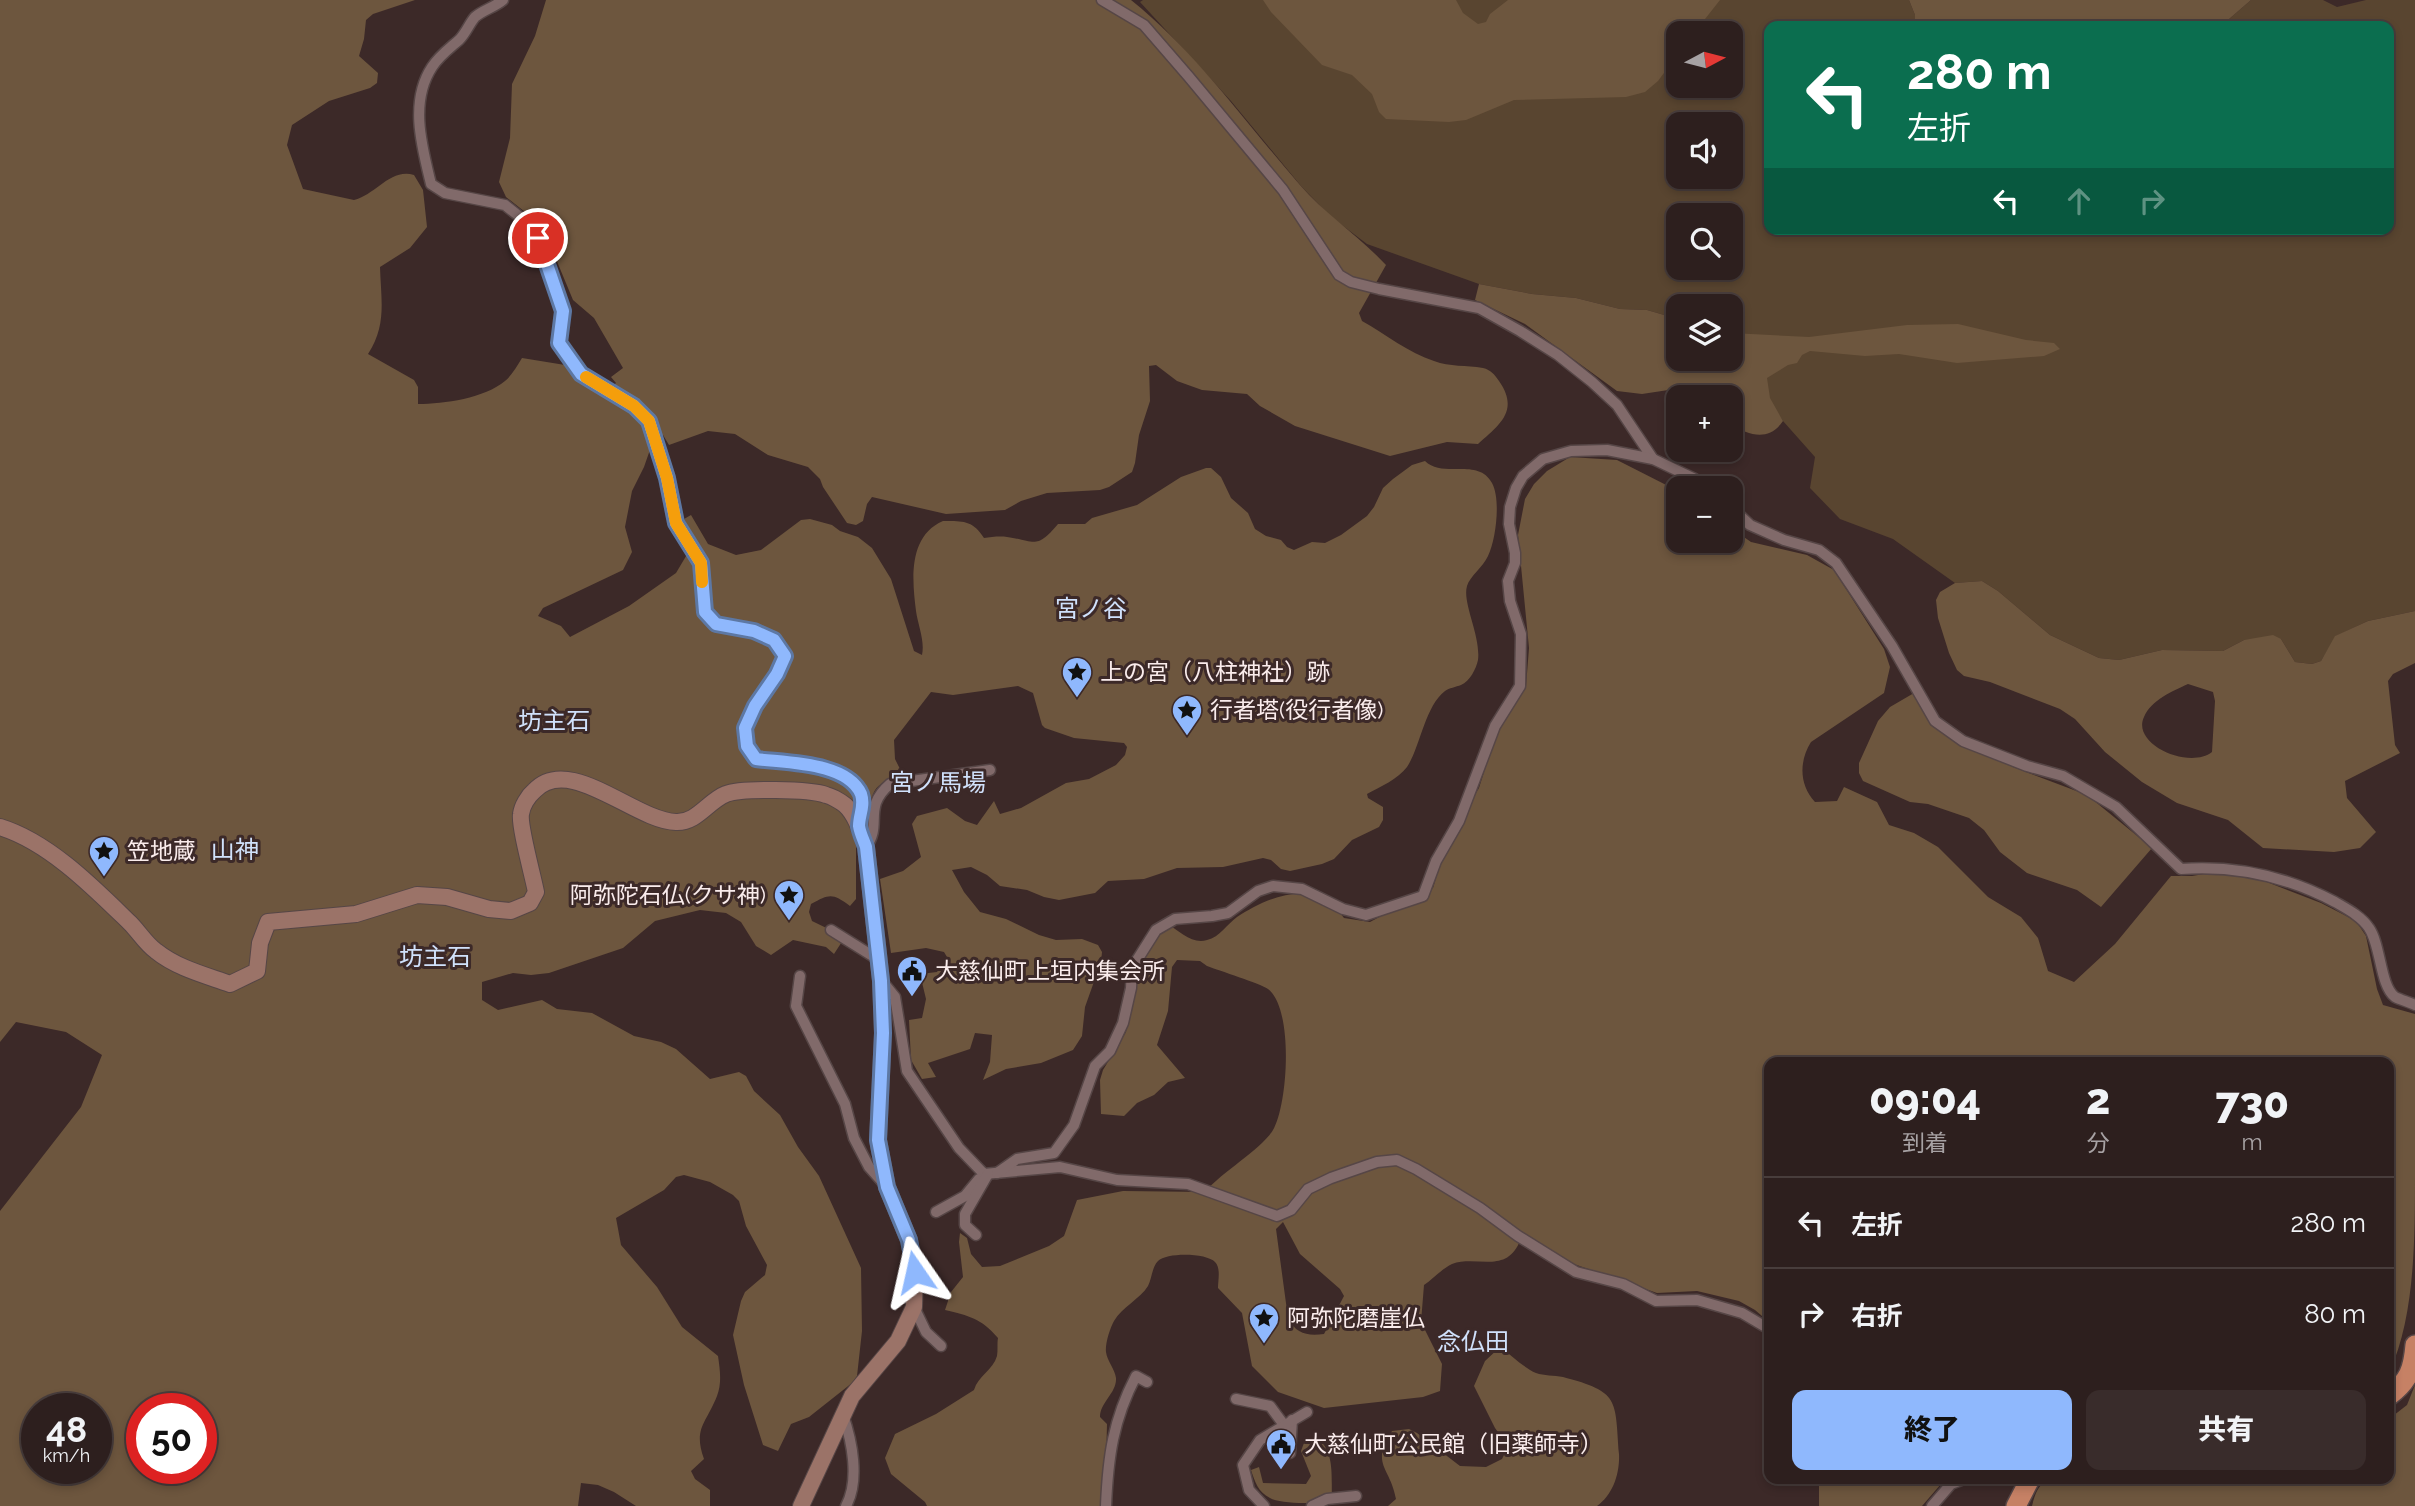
<!DOCTYPE html>
<html lang="ja">
<head>
<meta charset="utf-8">
<style>
	:root { --surface:#2d1f1e; --page:#392c2b; --text:#f1f3f6; --muted:#a7a2a4; --line:#483d3c; --accent:#8fb8fd }
	body { margin:0; font-family:Raleway,"Noto Sans JP",sans-serif; background:var(--page); color:var(--text); height:100vh; display:flex; flex-direction:column; font-size:26px; white-space:nowrap }
	* { box-sizing:border-box; margin:0 }
	p { font-size:23px; color:var(--muted) }
	.icon { flex:none; width:38px; height:38px; fill:none; stroke:currentColor; stroke-width:2; stroke-linecap:round; stroke-linejoin:round }
	.map { position:relative; flex:1; overflow:hidden }
	.sheet { position:absolute; left:1764px; top:1057px; width:630px; height:427px; display:flex; flex-direction:column; background:var(--surface); border-radius:14px; box-shadow:0 4px 10px #0003,0 0 0 2px var(--line) }
	.sheet>* { flex:none }
	.banner { position:absolute; left:1764px; top:21px; width:630px; height:214px; border-radius:14px; box-shadow:0 4px 10px #0003,0 0 0 2px var(--line); background:#0b6e4f; color:#fff; overflow:hidden }
	.needle { width:46px; rotate:83deg }
	.tools { position:absolute; left:1666px; top:21px; display:grid; gap:14px }
	.tools a { display:grid; place-items:center; width:77px; height:77px; border-radius:14px; background:var(--surface); box-shadow:0 4px 10px #0003,0 0 0 2px var(--line); font-size:35px }
	.speed { position:absolute; left:21px; top:1393px; display:flex; gap:14px; font-size:35px; font-weight:700; text-align:center }
	.speed>* { display:grid; place-content:center; width:91px; height:91px; border-radius:50%; background:var(--surface); box-shadow:0 4px 10px #0003,0 0 0 2px var(--line); line-height:1 }
	.speed small { font-size:18px; font-weight:400 }
	.speed .limit { border:10px solid #d22; background:#fff; color:#111 }
	.pin { position:absolute; display:grid; place-items:center; width:60px; height:60px; color:#fff; margin:-30px; border:4px solid #fff; border-radius:50%; box-shadow:0 2px 7px #0007 }
	.me { position:absolute; width:77px; margin:-38px; rotate:349deg; stroke-linejoin:round; filter:drop-shadow(0 0 5px #0008) }
	.turn { display:flex; align-items:center; gap:24px; height:147px; padding:0 28px; font-size:32px }
	.turn .icon { width:91px; height:91px; stroke-width:2.5 }
	.turn b { display:block; font-size:49px; line-height:60px }
	.lanes { display:flex; align-items:center; height:66px; padding:0 28px; background:#0003; justify-content:center; gap:35px; direction:ltr }
	.lanes .off { opacity:.35 }
	.eta { display:flex; justify-content:space-evenly; align-items:center; height:119px; text-align:center }
	.eta b { font-size:42px; font-weight:800; line-height:49px }
	.action { display:flex; gap:14px; margin-top:auto; padding:14px 28px }
	.action a { flex:1; height:80px; border-radius:14px; background:var(--accent); color:#111; font-size:28px; font-weight:800; line-height:80px; text-align:center }
	.action a+a { background:var(--page); color:var(--text) }
	ul { padding:0; list-style:none }
	li { display:flex; align-items:center; gap:21px; height:91px; padding:0 28px; border-top:2px solid var(--line) }
	li div { flex:1 }
	li b { display:block; font-size:26px }
	li em { font-style:normal }
	.map>svg:first-child { display:block }
	.green { fill:#594530; fill-rule:evenodd }
	.forest { fill:#6d563e; fill-rule:evenodd }
	.lines { fill:none; stroke-linecap:round; stroke-linejoin:round }
	.minor-casing { stroke:#564646; stroke-width:13 }
	.secondary-casing { stroke:#564646; stroke-width:18 }
	.trunk-casing { stroke:#564646; stroke-width:22 }
	.minor { stroke:#816a6a; stroke-width:10 }
	.secondary { stroke:#9b7368; stroke-width:16 }
	.trunk { stroke:#c68165; stroke-width:19 }
	.route-casing { stroke:#5d78a4; stroke-width:18 }
	.route { stroke:#8fb8fd; stroke-width:12 }
	.slow { stroke:#f59e0b; stroke-width:12 }
	.labels { text-anchor:middle; stroke-width:6; stroke-linejoin:round; paint-order:stroke }
	.poi-label { font-size:23px; fill:#faecec; stroke:#3c2928; text-anchor:start }
	.neighbourhood-label { font-size:24px; fill:#d0e1fb; stroke:#3c2928 }
</style>
</head>
<body>
<div class="map">
<svg width="2415" height="1506" viewBox="0 0 2415 1506">
	<rect width="100%" height="100%" fill="#3c2928"/>
	<!-- green -->
	<path class="green" d="M1143 0H1909L1915 15V26H1769V229H2389V26H2221L2251 0H2323L2337 7 2366 0H2415V611L2368 621 2336 636 2321 661 2312 664 2295 662 2281 639 2244 640 2223 651 2162 650 2119 660 2099 658 2050 635 1998 591 1982 581 1955 583 1893 539 1840 519 1810 488 1815 457 1783 421 1731 344V306H1678V319L1647 310 1620 309 1576 298 1532 294 1479 284 1367 244 1330 216 1301 186 1231 101 1140 2ZM1678 33H1731V86H1678ZM1678 124H1731V177H1678ZM1678 215H1731V268H1678Z"/>
	<!-- forest -->
	<g class="forest">
		<path d="M0 0H415L373 14 366 20 364 39 359 56 378 73 377 83 370 88 329 101 292 125 287 145 303 189 354 200C376 195 390 168 414 175L423 190 427 227 410 248 380 267C381 300 387 325 368 354L414 380 418 387V404C444 404 485 398 505 381 512 375 517 366 522 358L565 365 604 393 616 383 611 377 623 368 594 318 573 300 551 247 539 223 506 197 499 182 510 138 512 84 535 36 546 0H1131C1197 53 1245 122 1300 185 1326 215 1359 236 1386 265L1359 313 1362 321C1385 334 1409 353 1434 361 1450 367 1466 365 1483 368 1491 370 1494 374 1499 381 1520 411 1499 425 1478 444L1447 442 1390 456 1295 426 1260 406 1247 394 1202 390 1177 381 1156 365 1149 366 1150 401 1139 435 1135 463 1132 472 1109 487 1100 490 1047 493 1021 501 1005 510 946 514 872 497 867 504 863 521 856 525 847 523 823 487 820 479 808 467 768 455 735 434 708 431 669 445 663 435 652 444 644 467 632 491 625 527 632 552 623 570 543 608 538 616 561 626 570 637 629 606 676 573 695 541 684 519 691 515 708 544 736 555 761 550 801 520 810 519 832 525 840 531 858 537 872 548 891 579 914 651 922 655C925 641 918 625 916 611 912 580 908 536 943 521 962 521 973 520 984 538 991 537 1000 536 1007 537 1036 541 1036 550 1058 524H1085L1092 518 1137 505 1181 477 1206 468H1211L1221 477 1231 498 1248 513 1255 529 1266 536 1281 540 1287 547 1294 550 1312 542 1325 543 1341 535 1367 516 1374 507 1383 488 1393 479 1412 465 1425 461C1443 479 1478 457 1492 483 1501 499 1496 540 1488 556 1483 567 1470 576 1467 586 1462 603 1481 636 1478 660 1476 669 1470 681 1461 685 1456 687 1449 688 1445 691 1425 706 1420 748 1407 767 1398 779 1380 787 1367 794L1368 798 1383 807V820L1379 827 1352 840 1334 859 1322 864 1290 871 1281 869 1271 860 1263 858 1223 867 1177 868 1144 879 1108 881 1095 893 1059 900 1044 897 1027 890 1000 886 987 875 971 867 952 870 964 892 980 912 1006 919 1039 935 1056 940 1082 939 1098 945 1102 952 1101 962 1085 1007 1082 1036 1073 1050 1041 1063 1006 1069 983 1080 990 1062 992 1035 975 1033 970 1049 928 1063 936 1077 922 1079 911 1060 909 1020 922 1018 926 999 920 974 937 972 947 957 944 952 926 948 891 953 880 879 903 871 921 857 912 824 917 816 947 808 965 821 977 825 994 801 1000 814 1021 808 1066 783 1089 779 1116 765 1125 755 1127 747 1124 743 1074 738 1045 728 1042 725 1033 693 1018 686 953 695 931 692 894 740 895 759 903 775C878 783 873 785 869 812L844 816 856 834V899L850 906C832 893 830 894 811 904L809 912 812 921 845 937 834 954 826 947 793 940 771 955 756 946 741 922 726 913 700 910 655 921 623 948 549 973 531 975 513 973 482 982V1000L498 1010 542 1000 557 1009 592 1013 634 1036 661 1042 676 1049 710 1079 739 1072 746 1076 754 1091 780 1115 798 1147 819 1176 861 1268 862 1331 857 1376 852 1383 809 1417 791 1424 778 1451 763 1445 744 1385 733 1335 741 1301 745 1292 765 1275 767 1265 746 1226 739 1201 733 1195 710 1182 684 1175 676 1177 664 1190 616 1218 621 1245 657 1287 682 1327 718 1356C720 1370 722 1383 717 1396 706 1424 693 1428 704 1459L691 1471 695 1479 710 1490V1506H636L614 1492 598 1485 581 1483 578 1506H0V1211L81 1107 102 1055 66 1032 16 1022 0 1042ZM37 1409H96V1468H37ZM142 1409H201V1468H142Z"/>
		<path d="M1263 0H1456L1463 13 1478 24 1486 22 1490 14 1508 0H1720L1694 33H1678V54L1658 81 1645 92 1626 97 1514 100 1466 120 1449 122 1386 119 1379 112 1372 94 1352 75 1322 65 1271 12Z"/>
		<path d="M1909 0H2251L2221 26H1915V15Z"/>
		<path d="M1479 284 1532 294 1576 298 1620 309 1647 310 1678 319V359H1731V333L1809 337 1907 325 1958 324 2026 340 2054 343 2060 349 2044 356 1957 363 1899 354 1865 356 1810 351 1802 355 1797 363 1788 365 1767 378 1770 398 1783 421C1769 442 1749 435 1731 425V397H1689L1675 389 1642 394 1617 391 1525 324 1475 300Z"/>
		<path d="M1570 457 1617 460 1678 491V541H1731V528L1751 542 1807 555 1834 570 1884 649 1890 667 1884 693 1811 742C1799 761 1799 785 1815 802L1837 801 1844 787 1877 802 1889 825 1914 833 1938 847 1988 897 2021 917 2038 938 2048 971 2074 982 2115 944 2171 876H2192L2210 873 2254 877 2321 903 2356 921 2366 936 2377 989 2383 1005 2415 1014C2415 1068 2415 1121 2415 1175 2415 1239 2415 1317 2389 1373V1062H1769V1322L1755 1310 1739 1301 1697 1291 1657 1293 1571 1263 1532 1238 1519 1243C1505 1274 1476 1255 1452 1264 1443 1268 1433 1279 1424 1285L1421 1322 1442 1364 1440 1391 1423 1397 1324 1408 1278 1392 1252 1366 1242 1313 1218 1288C1218 1280 1221 1268 1215 1262 1207 1253 1167 1252 1158 1261 1152 1267 1152 1278 1148 1286 1140 1299 1122 1307 1114 1321 1110 1328 1105 1344 1106 1352 1107 1361 1115 1369 1116 1378 1117 1393 1100 1402 1100 1417L1107 1424 1106 1463 1100 1506H927L925 1502 891 1474 885 1458 895 1434 936 1414 974 1390C978 1376 993 1370 997 1356 998 1350 997 1343 998 1338 981 1318 969 1316 945 1310L951 1292 963 1277 959 1242 960 1233 967 1238 971 1254 982 1267 1000 1266 1049 1246 1064 1236 1077 1200 1123 1191 1205 1192C1223 1171 1261 1150 1273 1130 1288 1104 1294 1009 1268 989 1259 983 1220 971 1207 966L1200 961 1177 960 1172 967 1168 1011 1157 1045 1185 1078 1168 1082 1154 1095 1137 1103 1124 1116 1101 1114 1100 1080 1103 1070 1126 1032 1135 981 1154 934 1168 924C1179 931 1193 945 1207 940 1220 937 1227 924 1237 917 1262 901 1301 882 1330 902 1335 906 1340 913 1344 918L1370 922 1433 888 1448 838 1479 788 1497 730 1526 686 1529 648 1518 535 1525 499 1534 484 1547 471ZM1283 1222 1300 1254 1340 1289 1344 1296 1324 1334C1307 1336 1296 1334 1288 1318L1276 1229Z"/>
		<path d="M1982 581 1998 591 2050 635 2099 658 2119 660 2162 650 2223 651 2244 640 2273 635 2281 639 2295 662 2312 664 2321 661 2335 636 2368 621 2415 611V663L2393 674 2388 681 2395 745 2400 753 2345 781 2347 798 2376 832 2360 848 2334 852 2263 848 2228 820 2177 803 2142 782 2105 752 2075 719 2060 709 1990 682 1964 676 1957 670 1949 653 1938 618 1936 600 1940 592 1955 583ZM2188 684 2213 692 2215 701 2212 752C2189 770 2131 744 2144 717 2151 700 2173 691 2188 684Z"/>
		<path d="M1914 693 1932 725 2013 767 2087 795 2152 848 2101 907 2077 890 2027 873 2000 852 1984 830 1969 818 1928 804 1910 802 1863 781 1859 773V763L1878 721 1890 707Z"/>
		<path d="M1500 1347C1511 1355 1524 1368 1536 1373 1544 1376 1554 1375 1563 1377 1620 1392 1615 1399 1619 1454 1620 1473 1613 1495 1597 1506H1388L1396 1499C1390 1466 1370 1465 1392 1431L1409 1429 1417 1433 1460 1466 1486 1467 1502 1459 1506 1451 1505 1442 1495 1428 1474 1386 1485 1361Z"/>
		<path d="M2415 1385V1506H2032C2036 1491 2039 1481 2055 1479H2389V1419L2407 1405Z"/>
		<path d="M1320 1441C1335 1453 1331 1481 1332 1499 1322 1505 1280 1504 1270 1498 1258 1492 1255 1482 1251 1470L1259 1467 1263 1483 1306 1484 1311 1476 1301 1451 1304 1443Z"/>
		<path d="M1819 1479H1941V1484L1922 1506H1819Z"/>
	</g>
	<g class="lines">
		<!-- minor casing -->
		<g class="minor-casing">
			<g id="minor">
				<path d="M503 0C495 7 483 10 475 17 469 24 466 33 459 40 450 48 439 56 432 67 409 102 422 147 431 184L445 193 505 205 530 225 538 238 559 296 563 311 559 343 581 374 634 406 649 420 668 478 676 523 701 563 705 612 716 624 754 630 774 640 785 656 777 674 755 706 745 728 747 746 756 759C769 761 781 763 794 765 836 770 871 773 859 826"/>
				<path d="M1102 0 1144 25 1189 77 1283 190 1339 275 1351 282 1379 289 1479 308 1520 331 1558 355 1592 382 1617 405 1653 459"/>
				<path d="M1731 507 1750 525 1784 540 1819 550 1836 563 1892 646 1935 721 1963 741 2027 766 2063 776 2116 807 2181 869C2236 865 2286 876 2335 902 2347 909 2361 916 2369 928 2381 945 2380 986 2395 997 2401 1000 2409 1002 2415 1005"/>
				<path d="M866 847C883 824 862 808 890 784L990 770"/>
				<path d="M831 930 879 960"/>
				<path d="M800 976 796 1006 845 1104 854 1138 869 1167 885 1185"/>
				<path d="M882 981 895 997 907 1071 959 1148 984 1174 1060 1167 1117 1180 1188 1184 1277 1216 1291 1210 1308 1189 1331 1178 1377 1162 1397 1160 1416 1169 1480 1208 1518 1236 1576 1272 1623 1284 1656 1301 1697 1300 1742 1313 1769 1329"/>
				<path d="M997 1173 1017 1159 1054 1153 1074 1125 1095 1066 1110 1051 1123 1023 1131 988 1132 968 1156 930 1175 919 1212 916 1228 913 1258 891 1273 886 1302 889 1343 909 1366 915 1423 896 1436 861 1459 821 1495 726 1520 686 1521 634 1510 601 1508 581 1515 563V553L1509 524 1510 507 1516 488 1523 476 1543 459 1571 451 1607 450 1653 459 1693 478 1708 488"/>
				<path d="M936 1212 965 1196 979 1179"/>
				<path d="M976 1235 965 1225V1214L988 1174"/>
				<path d="M914 1307 926 1332 941 1346"/>
				<path d="M1236 1399 1270 1406 1284 1425"/>
				<path d="M843 1415C852 1441 860 1480 846 1506"/>
				<path d="M1290 1453 1292 1420"/>
				<path d="M1106 1506C1108 1457 1113 1420 1136 1376L1147 1382"/>
				<path d="M1264 1506 1249 1490 1243 1465 1260 1440 1307 1412"/>
				<path d="M1312 1506 1327 1499 1356 1496"/>
				<path d="M1932 1506 1951 1484 1964 1479"/>
			</g>
		</g>
		<!-- secondary casing -->
		<g class="secondary-casing">
			<path id="secondary" d="M0 827C49 842 94 888 130 923 139 932 146 944 156 951 177 968 205 975 230 984L257 971 260 943 268 922 356 914 417 895 447 897 489 909 511 911 530 903 536 892C533 876 519 826 521 814 522 806 528 796 534 791 569 753 635 821 676 822 697 823 708 801 726 794 740 788 811 789 826 795 831 796 840 801 845 805 856 815 861 833 866 847L881 980 883 1033 878 1140 887 1187 909 1240 915 1272 914 1307 898 1341 852 1396 801 1506"/>
		</g>
		<!-- trunk casing -->
		<g class="trunk-casing">
			<g id="trunk">
				<path d="M2389 1396C2409 1381 2413 1369 2415 1345"/>
				<path d="M2016 1506 2030 1479"/>
			</g>
		</g>
		<!-- minor -->
		<use href="#minor" class="minor"/>
		<!-- secondary -->
		<use href="#secondary" class="secondary"/>
		<!-- trunk -->
		<use href="#trunk" class="trunk"/>
	</g>
	<g class="lines">
		<!-- route casing -->
		<g class="route-casing">
			<path id="route" d="M538 238 563 311 559 343 581 374 634 406 649 421 667 478 676 523 701 563 705 612 716 624 754 631 774 640 785 656 777 674 755 706 745 728 747 746 756 759C786 763 847 762 861 794 865 806 859 815 859 826 860 833 864 841 866 847L881 981 883 1033 878 1140 887 1187 909 1240 915 1272"/>
		</g>
		<!-- route -->
		<use href="#route" class="route"/>
		<!-- slow -->
		<path class="slow" d="M586 377 634 406 649 421 667 478 676 523 701 563 702 582"/>
	</g>
	<!-- icons -->
	<defs>
		<g id="sight-pin" transform="scale(1.575)"><path d="M0 17L-7.5 6A9.5 9.5 0 1 1 7.5 6Z" fill="#8fb8fd" stroke="#3c2928"/><path d="M0-6L1.8-2.2L6-1.7L2.9 1.2L3.7 5.4L0 3.3L-3.7 5.4L-2.9 1.2L-6-1.7L-1.8-2.2Z" fill="#111"/></g>
		<g id="civic-pin" transform="scale(1.575)"><path d="M0 17L-7.5 6A9.5 9.5 0 1 1 7.5 6Z" fill="#8fb8fd" stroke="#3c2928"/><path d="M-.6-6.5H3V-4.5H.6V-3L4-1V1h2V6H-6V1h2V-1L-.6-3ZM-1.2 2.5V6h2.4V2.5Z" fill="#111"/></g>
	</defs>
	<g fill-rule="evenodd">
		<use href="#sight-pin" x="1077" y="672"/>
		<use href="#sight-pin" x="1187" y="710"/>
		<use href="#sight-pin" x="104" y="851"/>
		<use href="#sight-pin" x="789" y="895"/>
		<use href="#civic-pin" x="912" y="971"/>
		<use href="#sight-pin" x="1264" y="1318"/>
		<use href="#civic-pin" x="1281" y="1444"/>
	</g>
	<g class="labels">
		<!-- poi labels -->
		<g class="poi-label">
			<text x="1100" y="680">上の宮（八柱神社）跡</text>
			<text x="1210" y="718">行者塔(役行者像)</text>
			<text x="127" y="859">笠地蔵</text>
			<text x="766" y="903" text-anchor="end">阿弥陀石仏(クサ神)</text>
			<text x="935" y="979">大慈仙町上垣内集会所</text>
			<text x="1287" y="1326">阿弥陀磨崖仏</text>
			<text x="1304" y="1452">大慈仙町公民館（旧薬師寺）</text>
		</g>
		<!-- neighbourhood labels -->
		<g class="neighbourhood-label">
			<text x="1091" y="617">宮ノ谷</text>
			<text x="554" y="729">坊主石</text>
			<text x="938" y="791">宮ノ馬場</text>
			<text x="235" y="858">山神</text>
			<text x="435" y="965">坊主石</text>
			<text x="1473" y="1350">念仏田</text>
		</g>
	</g>
</svg>
<div class="tools">
<a><svg class="needle" viewBox="-14 -14 28 28"><path d="M0-13l5 13h-10z" fill="#e53935"/><path d="M0 13l5-13h-10z" fill="#a7a2a4"/></svg></a>
<a><svg class="icon" aria-label="sound" viewBox="0 0 24 24"><path d="M4 9h4l5-4v14l-5-4H4zM17 9q2 3 0 6"/></svg></a>
<a><svg class="icon" aria-label="search" viewBox="0 0 24 24"><circle cx="10" cy="10" r="6"/><path d="M15 15l6 6"/></svg></a>
<a><svg class="icon" aria-label="layers" viewBox="0 0 24 24"><path d="M12 4l9 5-9 5-9-5zM3 14l9 5 9-5"/></svg></a>
<a>+</a>
<a>−</a>
</div>
<div class="speed"><div>48<small>km/h</small></div><div class="limit">50</div></div>
<div class="pin" style="left:538px;top:238px;background:#d93025"><svg class="icon" aria-label="arrive" viewBox="0 0 24 24"><path d="M6 21V4h12l-3 4 3 4H6"/></svg></div>
<svg class="me" style="left:915px;top:1272px" viewBox="-20 -20 40 40"><path d="M0-17L14 15 0 8-14 15z" fill="#8fb8fd" stroke="#fff" stroke-width="4"/></svg>
<div class="banner">
<div class="turn"><svg class="icon" aria-label="left" viewBox="0 0 24 24"><path d="M17 20v-9H6M10 6l-5 5 5 5"/></svg><div><b>280 m</b>左折</div></div>
<div class="lanes"><svg class="icon" aria-label="left" viewBox="0 0 24 24"><path d="M17 20v-9H6M10 6l-5 5 5 5"/></svg><svg class="icon off" aria-label="ahead" viewBox="0 0 24 24"><path d="M12 20V5M6 11l6-6 6 6"/></svg><svg class="icon off" aria-label="right" viewBox="0 0 24 24"><path d="M7 20v-9h11M14 6l5 5-5 5"/></svg></div>
</div>
<section class="sheet">
<div class="eta">
<div><b>09:04</b><p>到着</p></div>
<div><b>2</b><p>分</p></div>
<div><b>730</b><p>m</p></div>
</div>
<ul>
<li><svg class="icon" aria-label="left" viewBox="0 0 24 24"><path d="M17 20v-9H6M10 6l-5 5 5 5"/></svg><div><b>左折</b></div><em>280 m</em></li>
<li><svg class="icon" aria-label="right" viewBox="0 0 24 24"><path d="M7 20v-9h11M14 6l5 5-5 5"/></svg><div><b>右折</b></div><em>80 m</em></li>
</ul>
<div class="action"><a>終了</a><a>共有</a></div>
</section>
</div>
</body>
</html>
